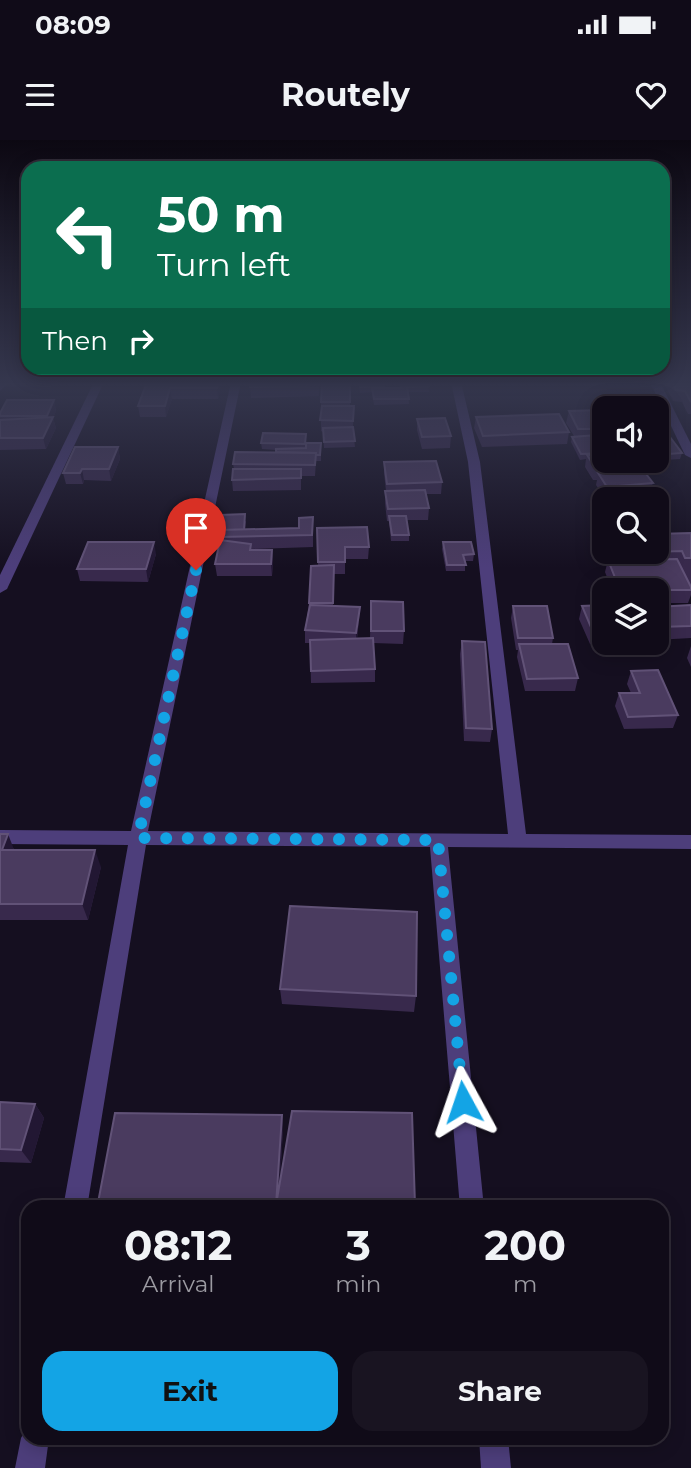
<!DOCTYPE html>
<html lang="en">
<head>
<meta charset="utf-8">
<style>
	:root { --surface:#100b18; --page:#191421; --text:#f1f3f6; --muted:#9c9ba2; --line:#302b37; --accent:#13a4e5 }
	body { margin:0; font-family:Montserrat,sans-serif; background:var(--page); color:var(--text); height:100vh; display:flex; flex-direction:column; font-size:26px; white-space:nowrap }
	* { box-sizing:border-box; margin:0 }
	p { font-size:23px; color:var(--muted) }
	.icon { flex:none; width:38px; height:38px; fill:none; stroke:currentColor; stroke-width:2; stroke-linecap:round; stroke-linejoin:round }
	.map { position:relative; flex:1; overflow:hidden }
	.details { position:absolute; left:21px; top:1060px; width:648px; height:245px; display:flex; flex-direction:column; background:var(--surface); border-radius:21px; box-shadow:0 4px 18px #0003,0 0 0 2px var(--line) }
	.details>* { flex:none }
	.hud { position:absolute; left:21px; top:21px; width:649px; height:214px; border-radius:21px; box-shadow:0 4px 18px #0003,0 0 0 2px var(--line); background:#0b6e4f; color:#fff; overflow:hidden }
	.controls { position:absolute; left:592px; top:256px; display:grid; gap:14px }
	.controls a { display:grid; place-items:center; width:77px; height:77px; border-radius:14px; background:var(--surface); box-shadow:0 4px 18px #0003,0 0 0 2px var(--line); font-size:35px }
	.pin { position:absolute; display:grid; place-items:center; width:60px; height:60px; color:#fff; margin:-72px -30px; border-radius:50% 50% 50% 0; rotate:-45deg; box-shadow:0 0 7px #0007 }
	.pin .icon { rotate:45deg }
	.me { position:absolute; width:77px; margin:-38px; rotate:355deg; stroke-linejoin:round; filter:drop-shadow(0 0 5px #0008) }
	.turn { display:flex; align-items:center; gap:24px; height:147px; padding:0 21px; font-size:32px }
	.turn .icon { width:91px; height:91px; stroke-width:2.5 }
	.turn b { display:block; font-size:49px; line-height:60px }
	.then { display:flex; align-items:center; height:66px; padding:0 21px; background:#0003; gap:14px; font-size:26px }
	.eta { display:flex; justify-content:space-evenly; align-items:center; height:119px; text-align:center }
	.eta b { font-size:42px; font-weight:700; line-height:49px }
	.button { display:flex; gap:14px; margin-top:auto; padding:14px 21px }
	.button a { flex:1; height:80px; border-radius:21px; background:var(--accent); color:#111; font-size:28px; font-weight:700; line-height:80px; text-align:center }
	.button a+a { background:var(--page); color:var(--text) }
	.status { display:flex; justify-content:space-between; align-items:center; height:49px; padding:0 35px; background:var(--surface); direction:ltr }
	.status svg { height:19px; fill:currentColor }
	header { display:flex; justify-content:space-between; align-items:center; height:91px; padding:0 21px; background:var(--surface); font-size:32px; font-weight:700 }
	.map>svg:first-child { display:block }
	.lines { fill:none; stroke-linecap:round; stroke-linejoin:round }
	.street { fill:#4d3e7b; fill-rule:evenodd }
	.wall { fill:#38294c }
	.shaded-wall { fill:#221733 }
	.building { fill:#4a3b5f; stroke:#615277; stroke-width:2 }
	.route { stroke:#13a4e5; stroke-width:12; stroke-dasharray:0 21.6 }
</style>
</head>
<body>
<div class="status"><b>08:09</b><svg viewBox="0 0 49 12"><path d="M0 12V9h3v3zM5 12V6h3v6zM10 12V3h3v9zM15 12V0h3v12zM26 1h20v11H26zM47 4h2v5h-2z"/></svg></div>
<header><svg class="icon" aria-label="menu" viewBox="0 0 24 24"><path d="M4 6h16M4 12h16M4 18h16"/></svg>Routely<svg class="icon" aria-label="heart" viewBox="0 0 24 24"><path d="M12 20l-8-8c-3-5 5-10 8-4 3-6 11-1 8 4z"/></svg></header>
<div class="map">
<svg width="691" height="1328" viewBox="0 0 691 1328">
	<rect width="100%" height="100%" fill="#150f20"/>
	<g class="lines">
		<!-- street -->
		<g class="street">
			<path d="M0 242H9L0 251Z"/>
			<path d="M94 242H104L7 449 0 453V435Z"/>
			<path d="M231 242H241L148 691 508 694 468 322 451 242H461L480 322 526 694 691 695V709L448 707 484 1068H460L430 707 146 705 87 1068H63L128 705 0 704V690L131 691Z"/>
			<path d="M650 242H660L691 304V318L685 315Z"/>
			<path d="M28 1286V1298H49L45 1328H15L21 1298Z"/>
			<path d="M479 1298H508L511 1328H481Z"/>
		</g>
	</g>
	<!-- wall -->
	<g class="wall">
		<path d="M147 242H222L218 259H172L166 277H140L138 266Z"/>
		<path d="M319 242V256L251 258 250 247Z"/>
		<path d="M356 242H383L384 248H400L399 242H428L429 252H408L409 264 374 265 372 252 360 253 358 242Z"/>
		<path d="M668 242H691V274H688L682 262 673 261 666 247Z"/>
		<path d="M350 251V266H354L353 287 355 307 324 308 323 292 321 291V262Z"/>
		<path d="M54 260 56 271 53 278 56 288 46 309 0 310V273Z"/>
		<path d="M604 270V300H599L604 307V320L643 326 642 330 653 343 649 355 605 358 596 345 597 340H593L585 327 586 319 580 320 571 302 572 297 574 296 566 283 569 271Z"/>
		<path d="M476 277 569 292 567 304 482 307 474 288Z"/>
		<path d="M417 279 451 296 450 308 422 309 417 290Z"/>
		<path d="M656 282 667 292 665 297 656 298Z"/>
		<path d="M656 298 682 313 680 319 652 321 656 320Z"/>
		<path d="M306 299 305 308 321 303V321H316L315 336H301V350L233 351 232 340 234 329 233 324 276 312V310L262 309 261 303Z"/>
		<path d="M118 307 120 319 111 341 84 340 83 344H66L63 333Z"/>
		<path d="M384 322 442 342 441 354H426L429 368 428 380H407L409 395V401H391L389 381H387L385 363 386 351 384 333Z"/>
		<path d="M313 377V407L251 409V410H272L273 422 272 436H217L215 424 219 401 218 395 246 381 245 390 299 388Z"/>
		<path d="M317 388 369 407 368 419H345V434H334L333 466 360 467 359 480 357 499 370 498 371 461 404 491 403 504 373 503 375 529V542L311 543 310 503H305V490L309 463 318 426Z"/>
		<path d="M691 393V455L688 463H656V450H612L605 432 608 420H615L611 411H656Z"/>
		<path d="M443 402 474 414 473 421H465V431H446L442 409Z"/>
		<path d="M156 414 148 442 80 441 77 429Z"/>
		<path d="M604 465V502H624L590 504 579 479 582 466Z"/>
		<path d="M691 465V498L656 500V467Z"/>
		<path d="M513 466 553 498 552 504 578 538 575 551H525L517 517 518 510H516L511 478Z"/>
		<path d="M462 501 492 589 490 602 464 601 460 514Z"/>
		<path d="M691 506V527L687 518Z"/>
		<path d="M631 531 678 575 673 588 624 589 615 566 619 553H631L627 544Z"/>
		<path d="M0 694 15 710 101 727 88 780H0Z"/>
		<path d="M280 849 416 856 414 872 282 864Z"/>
		<path d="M0 962 35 964 44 978 31 1023 0 1022Z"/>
		<path d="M282 975 283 988 280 1039 415 1065 414 1068H97Z"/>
	</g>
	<!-- shaded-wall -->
	<g class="shaded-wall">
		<path d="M219 242H222L218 259 217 248Z"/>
		<path d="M170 248 172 259 166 277 165 266Z"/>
		<path d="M54 260 56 271 53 278 56 288 46 309 43 298 49 285 47 276Z"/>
		<path d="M118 307 120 319 111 341 109 329Z"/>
		<path d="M82 329 84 340 83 344 80 333Z"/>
		<path d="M154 402 156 414 148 442 146 429Z"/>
		<path d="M272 410 273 422 272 436 271 424Z"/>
		<path d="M360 467 359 480 356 506V493Z"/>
		<path d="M8 694 15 712 2 710Z"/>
		<path d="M95 710 101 727 88 780 82 764Z"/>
		<path d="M35 964 44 978 31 1023 21 1010Z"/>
		<path d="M282 975 283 988 279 1068 276 1065Z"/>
	</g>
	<!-- building -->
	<g class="building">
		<path d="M147 242H219L217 248H170L165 266H138Z"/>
		<path d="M250 242H319V245L250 247Z"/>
		<path d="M322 242H350V262H321Z"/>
		<path d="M359 242H383L384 246 360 247Z"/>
		<path d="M401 242H428L429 246 407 247 409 259H374L372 248H402Z"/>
		<path d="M672 242H691V262L685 251 676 250Z"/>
		<path d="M7 260H54L47 276H0V273Z"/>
		<path d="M322 266H354L353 281 320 280Z"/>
		<path d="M604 270V289H578L569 271Z"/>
		<path d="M559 274 569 292 483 296 476 277Z"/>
		<path d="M53 277 43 298H0V280Z"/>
		<path d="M445 278 451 296 422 297 417 279Z"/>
		<path d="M656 282H661L667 292H656Z"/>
		<path d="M353 287 355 301 324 302 323 288Z"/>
		<path d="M263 293 306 294 305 304 261 303Z"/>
		<path d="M597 295 604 307V313L581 314 572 297Z"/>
		<path d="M670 297 682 313 656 315V298Z"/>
		<path d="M306 303H321L320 315H316V313L276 312V309L306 308Z"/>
		<path d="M75 307H118L109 329H82L80 333H63Z"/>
		<path d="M235 312 316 313 315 325 233 324Z"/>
		<path d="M604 314V320H639L643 326 596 329 587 315Z"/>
		<path d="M436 321 442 342 387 344 384 322Z"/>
		<path d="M233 329H301V338L232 340Z"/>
		<path d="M643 330 653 343 607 347 598 333Z"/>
		<path d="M425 350 429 368 388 369 385 351Z"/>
		<path d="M245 374 244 390H220V395H218L220 375Z"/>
		<path d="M389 376H406L409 395H392Z"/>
		<path d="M313 377 312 395 219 397 220 390 299 388V378Z"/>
		<path d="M367 387 369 407H345V422H318L317 388Z"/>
		<path d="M691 393V418H685L682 411 620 413 619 411H656V394Z"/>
		<path d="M220 400 251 404 250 410H272L271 424H215Z"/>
		<path d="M88 402H154L146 429H77Z"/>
		<path d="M443 402H471L474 414 463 415 466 425H447Z"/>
		<path d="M677 419 691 447V450H620L608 420Z"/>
		<path d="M334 425 333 463H309L311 426Z"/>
		<path d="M371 461 403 462 404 491H371Z"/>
		<path d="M310 465 360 467 356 493 305 490Z"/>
		<path d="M604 465V491L593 492 582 466Z"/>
		<path d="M691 465V486L658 487 656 485V467Z"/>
		<path d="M513 466H547L553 498H518Z"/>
		<path d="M373 498 375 529 311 531 310 500Z"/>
		<path d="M462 501 485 502 492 589 466 588Z"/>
		<path d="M519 504H568L578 538 527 539Z"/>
		<path d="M658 530 678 575 628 577 619 553H640L631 531Z"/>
		<path d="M0 694H8L2 710H95L82 764H0Z"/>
		<path d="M290 766 417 772 416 856 280 849Z"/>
		<path d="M0 962 35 964 21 1010 0 1009Z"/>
		<path d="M292 971 412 973 415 1065 387 1068H97L115 973 282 975 276 1065Z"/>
	</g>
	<!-- sky -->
	<linearGradient id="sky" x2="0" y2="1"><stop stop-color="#0c0812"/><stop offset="0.57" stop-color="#35374e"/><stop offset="1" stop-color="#35374e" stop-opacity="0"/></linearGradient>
	<rect width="691" height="428" fill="url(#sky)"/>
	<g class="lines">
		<!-- route -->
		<path class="route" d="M196 430 138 698 438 700 463 962"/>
	</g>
</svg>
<div class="controls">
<a><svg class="icon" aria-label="sound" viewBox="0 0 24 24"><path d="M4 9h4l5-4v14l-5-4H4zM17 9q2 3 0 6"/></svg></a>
<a><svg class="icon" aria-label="search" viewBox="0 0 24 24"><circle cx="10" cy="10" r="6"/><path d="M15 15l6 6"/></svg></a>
<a><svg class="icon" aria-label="layers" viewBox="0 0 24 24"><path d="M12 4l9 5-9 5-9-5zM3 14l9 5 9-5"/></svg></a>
</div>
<div class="pin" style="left:196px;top:430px;background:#d93025"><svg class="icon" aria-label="arrive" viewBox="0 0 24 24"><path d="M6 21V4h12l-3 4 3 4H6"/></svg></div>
<svg class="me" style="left:463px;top:962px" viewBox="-20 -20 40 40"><path d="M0-17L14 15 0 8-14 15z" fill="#13a4e5" stroke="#fff" stroke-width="4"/></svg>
<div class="hud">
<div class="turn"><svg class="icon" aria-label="left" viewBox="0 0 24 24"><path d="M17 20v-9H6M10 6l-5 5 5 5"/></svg><div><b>50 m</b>Turn left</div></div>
<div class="then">Then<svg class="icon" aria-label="right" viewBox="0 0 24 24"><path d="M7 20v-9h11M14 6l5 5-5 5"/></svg></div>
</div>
<section class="details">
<div class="eta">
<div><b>08:12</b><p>Arrival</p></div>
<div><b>3</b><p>min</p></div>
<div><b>200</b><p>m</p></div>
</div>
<div class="button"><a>Exit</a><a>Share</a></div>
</section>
</div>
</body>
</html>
